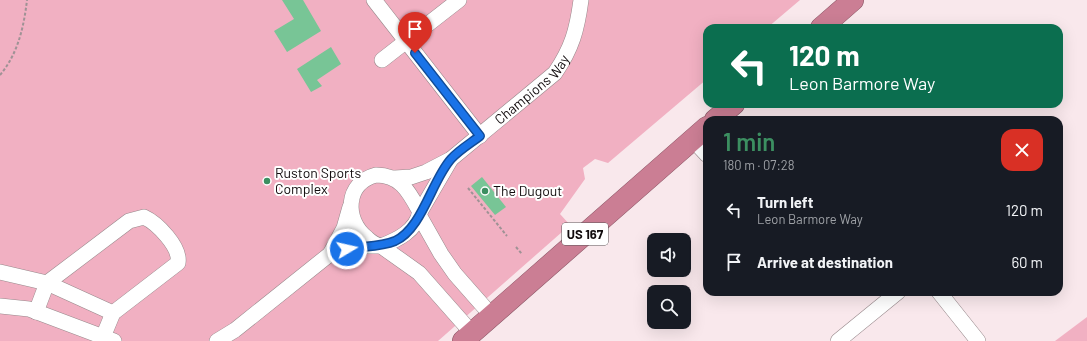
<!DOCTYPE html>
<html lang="en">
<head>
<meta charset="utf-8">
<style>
	:root { --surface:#171b24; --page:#20242c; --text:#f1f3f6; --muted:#9ea1a6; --accent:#3c8f61 }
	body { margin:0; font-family:Barlow,sans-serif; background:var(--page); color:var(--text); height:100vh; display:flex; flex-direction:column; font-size:15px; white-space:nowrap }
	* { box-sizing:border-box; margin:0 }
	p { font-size:13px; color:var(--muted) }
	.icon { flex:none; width:22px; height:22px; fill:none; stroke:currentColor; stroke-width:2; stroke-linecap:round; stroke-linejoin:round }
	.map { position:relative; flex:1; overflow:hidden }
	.details { position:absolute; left:703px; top:116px; width:360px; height:180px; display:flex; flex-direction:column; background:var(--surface); border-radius:12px; box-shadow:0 4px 16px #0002 }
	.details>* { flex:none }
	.guide { position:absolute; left:703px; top:24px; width:360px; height:84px; border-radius:12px; box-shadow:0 4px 16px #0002; background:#0b6e4f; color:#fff; overflow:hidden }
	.buttons { position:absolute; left:647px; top:233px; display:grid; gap:8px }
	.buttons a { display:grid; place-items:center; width:44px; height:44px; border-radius:8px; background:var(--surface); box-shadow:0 4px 16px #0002; font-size:20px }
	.pin { position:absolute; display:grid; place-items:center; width:34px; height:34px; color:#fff; margin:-41px -17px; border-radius:50% 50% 50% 0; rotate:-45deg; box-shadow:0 0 4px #0007 }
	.pin .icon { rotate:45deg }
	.me { position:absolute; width:44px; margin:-22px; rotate:81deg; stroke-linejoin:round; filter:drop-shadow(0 0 3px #0008) }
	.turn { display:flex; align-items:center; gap:14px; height:84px; padding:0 20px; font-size:18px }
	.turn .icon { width:52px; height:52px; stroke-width:2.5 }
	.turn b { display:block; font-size:28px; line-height:34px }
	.round { display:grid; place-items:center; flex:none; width:42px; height:42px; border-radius:12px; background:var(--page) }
	.summary { display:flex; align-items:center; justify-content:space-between; height:68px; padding:0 20px }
	h1 { font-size:24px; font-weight:600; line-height:30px; color:var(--accent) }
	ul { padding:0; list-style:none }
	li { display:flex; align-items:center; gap:12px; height:52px; padding:0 20px }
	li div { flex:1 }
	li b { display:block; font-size:15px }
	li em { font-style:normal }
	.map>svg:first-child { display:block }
	.green { fill:#f1b0c2 }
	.building { fill:#78c596 }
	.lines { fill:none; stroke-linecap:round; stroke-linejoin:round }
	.minor-casing { stroke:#97888b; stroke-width:16 }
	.highway-casing { stroke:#8a5665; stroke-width:22 }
	.path { stroke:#9f9295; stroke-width:2; stroke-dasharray:3 2; stroke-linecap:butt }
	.minor { stroke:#fff; stroke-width:15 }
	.highway { stroke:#cb7e94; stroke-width:21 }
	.route-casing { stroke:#114b97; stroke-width:10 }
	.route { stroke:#1a73e8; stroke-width:7 }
	.poi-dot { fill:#3c8f61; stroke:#fff; stroke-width:1.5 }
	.labels { text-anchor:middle; stroke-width:4; stroke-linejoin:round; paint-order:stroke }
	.shield { fill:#fff; stroke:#595556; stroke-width:1 }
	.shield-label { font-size:13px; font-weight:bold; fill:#120c0e }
	.street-label { font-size:14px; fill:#120c0e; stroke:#fff }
	.poi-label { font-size:14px; fill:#120c0e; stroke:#fff; text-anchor:start }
</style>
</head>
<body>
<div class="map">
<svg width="1087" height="341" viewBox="0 0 1087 341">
	<rect width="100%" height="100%" fill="#f9e8ec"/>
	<!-- green -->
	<g class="green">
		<path d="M0 0H800L767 28H707V79L608 163 595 159 583 168 585 179 560 214 570 225 438 341H0Z"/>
		<path d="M1087 317V341H1055Z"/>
	</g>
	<!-- building -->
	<g class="building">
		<path d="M282 0H303L321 31 287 52 274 31 294 19Z"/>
		<path d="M331 47 341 64 317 80 322 86 311 92 297 69Z"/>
		<path d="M482 177 506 207 495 215 471 186Z"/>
	</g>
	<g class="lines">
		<!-- minor casing -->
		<g class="minor-casing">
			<g id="minor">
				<path d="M374 0 480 136"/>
				<path d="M382 60 459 0"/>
				<path d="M693 140 707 155"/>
				<path d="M376 175C401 175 409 192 420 212 416 231 397 240 381 246 376 245 371 242 367 238 344 220 345 183 376 175Z"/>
				<path id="s1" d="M395 178 411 177 426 172 451 159 555 73C572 48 577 30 581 0"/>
				<path d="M420 212 451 159"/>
				<path d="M419 215 441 254 455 274 492 316"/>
				<path d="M381 246 419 273 472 333"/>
				<path d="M330 254 344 228 350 207"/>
				<path d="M0 272 47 283 113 313"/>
				<path d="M939 292 978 341"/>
				<path d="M0 306 29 309 114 341"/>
				<path d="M36 312 47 283 129 221 144 217C157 223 181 247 178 263L113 313 103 337"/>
				<path d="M217 341 235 330 330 254 360 246H378"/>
				<path d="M838 341 898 292"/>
			</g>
		</g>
		<!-- highway casing -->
		<g class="highway-casing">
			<g id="highway">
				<path d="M821 28 853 0"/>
				<path d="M715 120 734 104"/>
				<path d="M463 341 707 127"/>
			</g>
		</g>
		<!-- path -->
		<g class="path">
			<path d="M0 75C18 54 24 26 27 0"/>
			<path d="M468 188 507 236"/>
			<path d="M516 247 522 254"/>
		</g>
		<!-- minor -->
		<use href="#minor" class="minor"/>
		<!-- highway -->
		<use href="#highway" class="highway"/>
	</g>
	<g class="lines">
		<!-- route casing -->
		<g class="route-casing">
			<path id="route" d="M347 249C363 246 380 247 395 241 422 229 432 180 451 159 459 150 471 143 480 136L415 53"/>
		</g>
		<!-- route -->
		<use href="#route" class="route"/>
	</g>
	<!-- markers -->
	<g class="poi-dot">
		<circle cx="267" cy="181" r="4"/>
		<circle cx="485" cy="191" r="4"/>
	</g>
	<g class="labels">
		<!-- shield labels -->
		<rect class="shield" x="562" y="223" width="46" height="22" rx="3"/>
		<g class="shield-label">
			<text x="585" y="239">US 167</text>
		</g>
		<!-- street labels -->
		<g class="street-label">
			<text dy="5" stroke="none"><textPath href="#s1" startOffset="167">Champions Way</textPath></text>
		</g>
		<!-- poi labels -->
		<g class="poi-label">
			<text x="275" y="178">Ruston Sports<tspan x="275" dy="16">Complex</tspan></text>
			<text x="493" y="196">The Dugout</text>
		</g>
	</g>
</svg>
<div class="buttons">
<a><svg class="icon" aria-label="sound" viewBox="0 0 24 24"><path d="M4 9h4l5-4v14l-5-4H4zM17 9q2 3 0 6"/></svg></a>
<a><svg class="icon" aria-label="search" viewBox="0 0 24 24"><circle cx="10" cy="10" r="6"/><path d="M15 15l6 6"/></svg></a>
</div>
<div class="pin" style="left:415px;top:53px;background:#d93025"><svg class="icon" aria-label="arrive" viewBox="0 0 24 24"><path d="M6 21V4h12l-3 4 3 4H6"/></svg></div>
<svg class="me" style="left:347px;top:249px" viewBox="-20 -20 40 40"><circle r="17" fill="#1a73e8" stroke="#fff" stroke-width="3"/><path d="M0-11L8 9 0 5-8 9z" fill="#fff"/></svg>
<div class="guide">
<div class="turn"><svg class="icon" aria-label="left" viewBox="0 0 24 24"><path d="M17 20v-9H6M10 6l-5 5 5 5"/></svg><div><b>120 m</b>Leon Barmore Way</div></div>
</div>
<section class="details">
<div class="summary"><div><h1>1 min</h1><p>180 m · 07:28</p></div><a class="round" style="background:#d93025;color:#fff"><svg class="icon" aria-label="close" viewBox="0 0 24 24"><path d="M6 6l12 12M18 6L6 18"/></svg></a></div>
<ul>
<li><svg class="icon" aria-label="left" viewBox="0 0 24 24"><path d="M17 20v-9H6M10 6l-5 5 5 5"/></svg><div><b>Turn left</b><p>Leon Barmore Way</p></div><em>120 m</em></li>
<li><svg class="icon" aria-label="arrive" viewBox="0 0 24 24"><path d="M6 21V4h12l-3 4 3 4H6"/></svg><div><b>Arrive at destination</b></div><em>60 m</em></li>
</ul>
</section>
</div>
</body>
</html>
